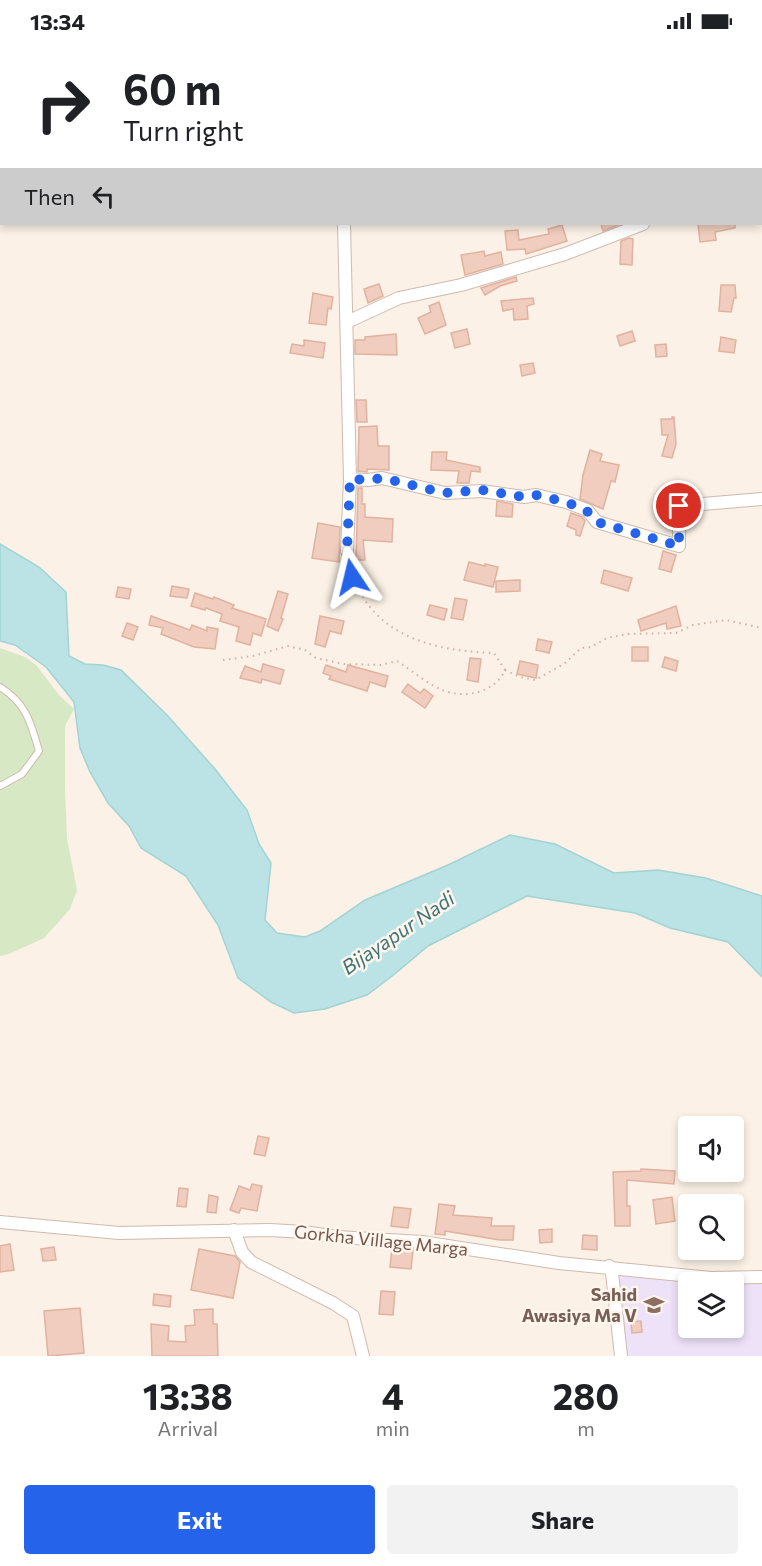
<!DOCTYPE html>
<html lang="en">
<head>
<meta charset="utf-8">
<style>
	:root { --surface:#fff; --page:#f2f2f2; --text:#202124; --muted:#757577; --accent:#2563eb }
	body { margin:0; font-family:Commissioner,sans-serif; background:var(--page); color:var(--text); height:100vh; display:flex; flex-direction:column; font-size:22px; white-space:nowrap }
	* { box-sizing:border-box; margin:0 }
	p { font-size:20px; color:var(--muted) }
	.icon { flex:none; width:33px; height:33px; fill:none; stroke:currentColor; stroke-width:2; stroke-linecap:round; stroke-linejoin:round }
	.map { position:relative; height:1314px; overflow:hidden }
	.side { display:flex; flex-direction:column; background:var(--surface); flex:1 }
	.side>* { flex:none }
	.hud { position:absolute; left:0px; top:0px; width:762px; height:183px; box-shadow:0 3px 9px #0003; background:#fff; color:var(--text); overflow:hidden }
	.buttons { position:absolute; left:678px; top:1074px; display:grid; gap:12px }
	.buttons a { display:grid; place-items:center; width:66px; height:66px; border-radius:6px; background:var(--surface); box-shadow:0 3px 9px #0003; font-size:30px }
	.pin { position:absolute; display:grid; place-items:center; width:51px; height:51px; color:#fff; margin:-26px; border:3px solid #fff; border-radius:50%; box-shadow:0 2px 6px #0007 }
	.me { position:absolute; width:66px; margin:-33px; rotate:350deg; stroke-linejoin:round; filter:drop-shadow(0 0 4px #0008) }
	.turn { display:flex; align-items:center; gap:21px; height:126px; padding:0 24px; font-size:27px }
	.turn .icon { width:78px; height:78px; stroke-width:2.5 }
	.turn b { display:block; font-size:42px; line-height:51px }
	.then { display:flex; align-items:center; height:57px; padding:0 24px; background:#0003; gap:12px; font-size:22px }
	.eta { display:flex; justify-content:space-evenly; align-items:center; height:102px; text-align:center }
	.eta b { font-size:36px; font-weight:700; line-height:42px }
	.action { display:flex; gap:12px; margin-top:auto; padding:12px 24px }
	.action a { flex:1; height:69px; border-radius:6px; background:var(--accent); color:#fff; font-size:24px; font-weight:700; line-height:69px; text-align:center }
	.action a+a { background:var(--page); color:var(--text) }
	.status { display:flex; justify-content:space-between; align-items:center; height:42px; padding:0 30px; background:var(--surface); direction:ltr }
	.status svg { height:16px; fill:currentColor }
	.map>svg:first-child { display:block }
	.education { fill:#eee2f8 }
	.green { fill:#d7e8c5 }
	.water { fill:#bbe2e4; stroke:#a2d3d5; stroke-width:1.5 }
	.building { fill:#f0cdbe; stroke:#e1b2a0; stroke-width:1.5 }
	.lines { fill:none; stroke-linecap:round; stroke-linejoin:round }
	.service-casing { stroke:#cfbaaf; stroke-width:8 }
	.minor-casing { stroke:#cfbaaf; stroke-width:14 }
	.path { stroke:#d4b0a2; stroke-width:2; stroke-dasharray:1.5 4.5; stroke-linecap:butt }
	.service { stroke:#fff; stroke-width:6 }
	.minor { stroke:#fff; stroke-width:12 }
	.route { stroke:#2563eb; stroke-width:10; stroke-dasharray:0 18 }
	.labels { text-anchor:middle; stroke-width:5; stroke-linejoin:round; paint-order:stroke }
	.street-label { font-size:18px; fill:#73564c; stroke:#fef5ec }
	.education-label { font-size:18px; font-weight:bold; fill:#785e54; stroke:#fef5ec; text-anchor:end }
	.water-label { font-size:20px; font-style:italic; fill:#407578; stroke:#fef5ec }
</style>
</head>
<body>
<div class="status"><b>13:34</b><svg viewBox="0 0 49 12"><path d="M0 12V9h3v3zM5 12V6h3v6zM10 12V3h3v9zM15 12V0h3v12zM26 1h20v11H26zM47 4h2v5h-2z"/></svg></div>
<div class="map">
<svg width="762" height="1314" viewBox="0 0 762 1314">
	<rect width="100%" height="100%" fill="#fbf1e6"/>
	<!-- education -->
	<path class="education" d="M616 1231 702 1240H688V1286H734V1241H762V1314H625Z"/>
	<!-- green -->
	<path class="green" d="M0 606 25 615 36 623 59 653 74 667 65 684V747L67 797 77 848 70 867 44 896 9 912 0 914Z"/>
	<!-- water -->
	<path class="water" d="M0 502 39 525 66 550 69 614 85 622 103 623 121 628 167 673 215 727 247 768 259 802 271 821 265 878 277 891 305 895 320 889 365 858 448 823 510 793 555 802 614 831 658 828 706 836 762 854V935L728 900 670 886 635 871 527 854 428 904 396 931 367 953 325 967 294 971 271 960 238 936 218 883 186 834 141 806 129 784 108 761 90 730 80 706 74 660 46 625 15 603 0 599Z"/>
	<!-- building -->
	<g class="building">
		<path d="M601 182H621L603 189Z"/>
		<path d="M698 182H735V186L715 190 716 198 700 200Z"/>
		<path d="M562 183 567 199 526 212 525 207 507 208 505 189 518 188 519 198 549 192 548 187Z"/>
		<path d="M629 196 633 197 632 223 620 222 621 199Z"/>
		<path d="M484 209 485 214 501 210 503 222 465 233 461 213Z"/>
		<path d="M516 235 517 239 500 244 485 253 481 246Z"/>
		<path d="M379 242 383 254 368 261 364 247Z"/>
		<path d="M721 243H735L736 256H734L731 270 719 269Z"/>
		<path d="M313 251 333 255 331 267 328 266 326 283 309 281Z"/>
		<path d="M533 256 534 262 527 264 528 277 514 278 513 267 503 269 501 259Z"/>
		<path d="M439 260 446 283 425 292 418 276 431 270 429 264Z"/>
		<path d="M467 287 470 302 455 306 451 291Z"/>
		<path d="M632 289 635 299 620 304 617 294Z"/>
		<path d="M396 292 397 313 355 312V298H365V295Z"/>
		<path d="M721 295 736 298 734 311 719 309Z"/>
		<path d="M304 298 325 301 323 316 290 311 292 302 304 304Z"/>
		<path d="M666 302 667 314 656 315 655 303Z"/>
		<path d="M533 321 535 331 522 334 520 323Z"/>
		<path d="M356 358H366L367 380H357Z"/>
		<path d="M672 375H674L676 402 672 416 662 414 668 393H662L661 377H672Z"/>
		<path d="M377 384 378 404H389V428L367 427V430L358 429 359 385Z"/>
		<path d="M590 408 602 412 600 419 619 423 615 440 611 439 603 467 580 457 583 433Z"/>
		<path d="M432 410H447L446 418 480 425V430L471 429 469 441H457L459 429 431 428Z"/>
		<path d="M358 446H362V462H365V475L393 477 392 500 363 498 365 518H356Z"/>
		<path d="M497 459 513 462 512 475 496 474Z"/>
		<path d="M571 471 582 475 585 479 580 494 576 493V488L567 484Z"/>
		<path d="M318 481 340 485 339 520 312 516Z"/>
		<path d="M663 509 676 513 671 530 659 527Z"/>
		<path d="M469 520 485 524V522L498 525 493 545 464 538Z"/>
		<path d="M604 528 632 536 628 549 601 541Z"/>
		<path d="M520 538V549L496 550V539Z"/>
		<path d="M172 544 189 547 187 556 170 554Z"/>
		<path d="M118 545 131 547 129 557 116 555Z"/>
		<path d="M278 549 288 552 281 576 283 577 278 589 267 584Z"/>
		<path d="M195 551 213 557 214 555 234 563 232 566 266 577 261 594 253 591 250 603 236 599 239 585 220 579 222 572 206 566 205 568 191 564Z"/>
		<path d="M455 556 467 558 463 578 451 576Z"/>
		<path d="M430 563 447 567 444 578 427 573Z"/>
		<path d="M676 564 681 584 667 587 666 581 641 589 638 578Z"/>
		<path d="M151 574 190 588 192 583 207 589V585L218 587 215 607 194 605 161 592 163 586 149 583Z"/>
		<path d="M320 574 344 579 341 592 330 589 325 605 315 602Z"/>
		<path d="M127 581 138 585 133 598 122 594Z"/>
		<path d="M538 597 552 600 549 611 536 608Z"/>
		<rect x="632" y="605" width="16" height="14"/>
		<path d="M665 615 678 619 676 629 662 625Z"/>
		<path d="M470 616 481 617 478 640 467 638Z"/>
		<path d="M520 619 538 623 536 636 517 632Z"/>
		<path d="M263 622 284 628 280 642 262 637 261 641 240 636 245 624 261 630Z"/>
		<path d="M326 623 346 630 348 623 388 634 385 645 370 640 367 649 329 637 331 634 323 631Z"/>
		<path d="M408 642 420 651 424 647 433 654 425 666 402 650Z"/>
		<path d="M258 1094 269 1096 265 1114 254 1112Z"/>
		<path d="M641 1127 675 1129 674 1142 627 1138V1164H630V1184H615L613 1130 641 1129Z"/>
		<path d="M252 1142 262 1144 257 1169 241 1166 239 1171 230 1168 239 1144 250 1148Z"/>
		<path d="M179 1146 188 1147 186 1165 177 1164Z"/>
		<path d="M209 1153 218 1155 216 1171 207 1170Z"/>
		<path d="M672 1155 675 1179 656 1182 653 1158Z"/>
		<path d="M439 1162 455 1164 453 1173 492 1176 491 1184H514L513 1198H500L445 1189V1193L435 1192Z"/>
		<path d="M394 1165 411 1167 408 1186 391 1184Z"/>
		<path d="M552 1187V1200L540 1201 539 1188Z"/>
		<path d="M583 1193 597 1194V1208L582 1207Z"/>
		<path d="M10 1202 14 1228 0 1230V1204Z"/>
		<path d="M54 1205 56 1218 43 1219 41 1207Z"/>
		<path d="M392 1206 413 1208 411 1227 390 1225Z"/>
		<path d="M199 1207 235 1214 240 1220 233 1256 191 1248Z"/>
		<path d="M381 1249 395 1250 393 1273 379 1272Z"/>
		<path d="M154 1252 171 1254 170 1265 153 1263Z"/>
		<path d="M80 1266 84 1311 48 1314 44 1269Z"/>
		<path d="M213 1267V1282H217L218 1314H152L151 1282 169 1284 168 1299 186 1300 185 1284 195 1283 194 1268Z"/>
		<path d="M641 1279 642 1290 632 1291 631 1280Z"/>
	</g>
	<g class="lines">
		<!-- service casing -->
		<g class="service-casing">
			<path id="service" d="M0 645C26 661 31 681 39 709L22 732 0 744"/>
		</g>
		<!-- minor casing -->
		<g class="minor-casing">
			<g id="minor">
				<path d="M432 2 437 0"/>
				<path d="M0 96H2"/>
				<path d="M760 141 762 140"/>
				<path d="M344 182 350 437 347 509"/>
				<path d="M347 280 399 256 461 243 565 212 643 182"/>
				<path d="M350 437 368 438 382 436 445 451 482 449 524 455 536 453 566 460 587 468 597 480 679 504V464L762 457"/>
				<path d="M0 1180 119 1191 270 1188 304 1190 337 1195 422 1200 559 1221 711 1236 762 1235"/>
				<path d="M234 1188 242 1210 251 1220 333 1261 353 1274 363 1314"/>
				<path d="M609 1224 612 1231 621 1314"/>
			</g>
		</g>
		<!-- path -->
		<g class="path">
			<path d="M223 618 253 614 288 604 305 608 316 616 344 622 380 623 397 619C411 628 425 640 440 647 463 658 495 651 505 628L494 611C428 609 364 591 349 519"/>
			<path d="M505 628 520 635 535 638 564 622 581 606 591 605 607 596 627 592 676 591 693 583 726 578 762 586"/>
		</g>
		<!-- service -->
		<use href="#service" class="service"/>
		<!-- minor -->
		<use href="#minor" class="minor"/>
	</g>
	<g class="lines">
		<!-- route -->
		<path class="route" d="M352 535 347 509 350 437 368 438 382 436 445 451 482 448 524 455 536 453 566 460 586 468 597 480 679 504V464"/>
	</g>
	<!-- icons -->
	<defs>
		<g id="school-bare" transform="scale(1.62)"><path d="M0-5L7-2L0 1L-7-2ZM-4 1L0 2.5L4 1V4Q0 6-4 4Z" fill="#8d6e63" stroke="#fef5ec" stroke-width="2.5" paint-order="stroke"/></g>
	</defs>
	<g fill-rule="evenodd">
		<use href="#school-bare" x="654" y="1263"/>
	</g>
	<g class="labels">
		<!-- street labels -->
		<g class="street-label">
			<text transform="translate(381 1199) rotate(6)" y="6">Gorkha Village Marga</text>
		</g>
		<!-- education labels -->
		<g class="education-label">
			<text x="637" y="1259">Sahid<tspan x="637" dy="21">Awasiya Ma V</tspan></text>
		</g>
		<!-- water labels -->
		<g class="water-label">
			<text transform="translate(398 891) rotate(-34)" y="7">Bijayapur Nadi</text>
		</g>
	</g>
</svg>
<div class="buttons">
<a><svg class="icon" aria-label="sound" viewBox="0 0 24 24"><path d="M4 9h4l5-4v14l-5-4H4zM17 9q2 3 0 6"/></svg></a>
<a><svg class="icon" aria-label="search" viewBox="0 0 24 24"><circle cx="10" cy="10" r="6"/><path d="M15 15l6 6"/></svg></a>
<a><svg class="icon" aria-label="layers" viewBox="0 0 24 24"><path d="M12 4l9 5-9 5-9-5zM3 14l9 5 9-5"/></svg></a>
</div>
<div class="pin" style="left:679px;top:464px;background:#d93025"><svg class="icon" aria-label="arrive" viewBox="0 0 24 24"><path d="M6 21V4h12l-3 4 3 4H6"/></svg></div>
<svg class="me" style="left:352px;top:535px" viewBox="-20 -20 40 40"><path d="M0-17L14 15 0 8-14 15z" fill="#2563eb" stroke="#fff" stroke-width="4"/></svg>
<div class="hud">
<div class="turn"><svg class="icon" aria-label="right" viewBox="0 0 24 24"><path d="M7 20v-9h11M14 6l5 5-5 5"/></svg><div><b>60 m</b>Turn right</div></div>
<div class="then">Then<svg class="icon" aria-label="left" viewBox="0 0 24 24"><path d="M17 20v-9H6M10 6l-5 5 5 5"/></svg></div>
</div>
</div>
<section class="side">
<div class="eta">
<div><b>13:38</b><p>Arrival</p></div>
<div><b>4</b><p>min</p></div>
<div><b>280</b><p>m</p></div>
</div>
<div class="action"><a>Exit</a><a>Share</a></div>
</section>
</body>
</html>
